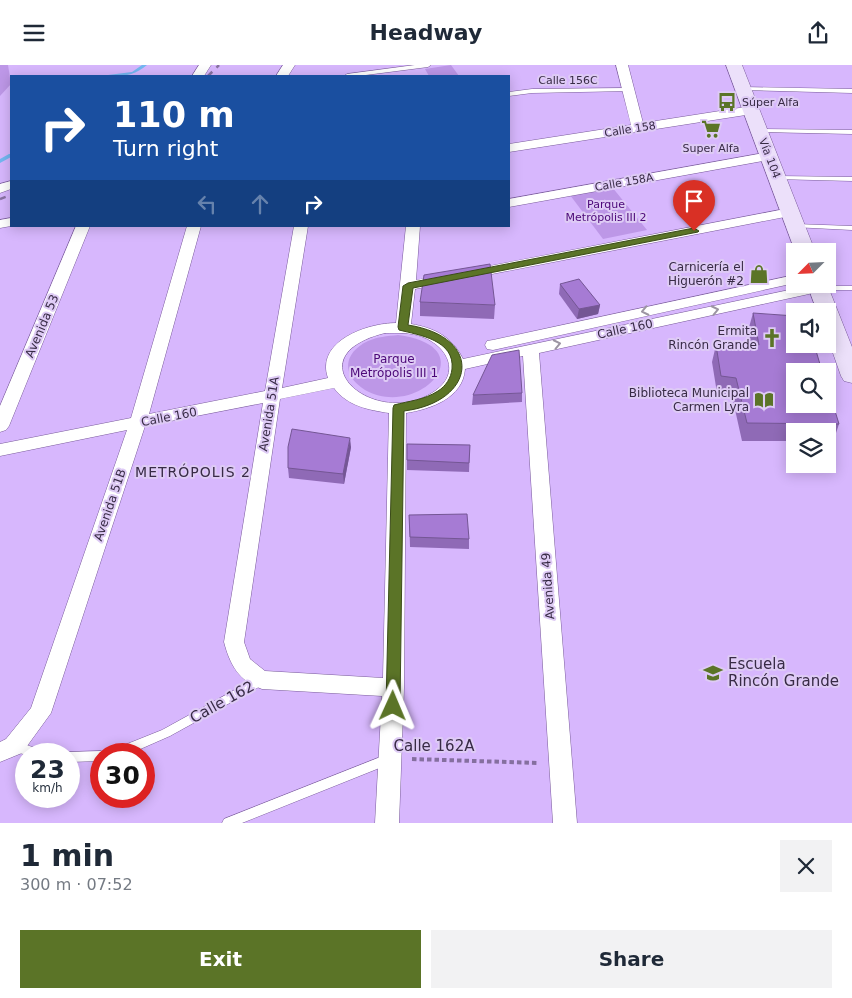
<!DOCTYPE html>
<html lang="en">
<head>
<meta charset="utf-8">
<style>
	:root { --surface:#fff; --page:#f2f2f3; --text:#1f2937; --muted:#747a83; --accent:#5b7427 }
	body { margin:0; font-family:"DejaVu Sans",sans-serif; background:var(--page); color:var(--text); height:100vh; display:flex; flex-direction:column; font-size:19px; white-space:nowrap }
	* { box-sizing:border-box; margin:0 }
	p { font-size:16px; color:var(--muted) }
	.icon { flex:none; width:28px; height:28px; fill:none; stroke:currentColor; stroke-width:2; stroke-linecap:round; stroke-linejoin:round }
	.map { position:relative; height:758px; overflow:hidden }
	.drawer { display:flex; flex-direction:column; background:var(--surface); flex:1 }
	.drawer>* { flex:none }
	.banner { position:absolute; left:10px; top:10px; width:500px; height:152px; border-radius:0px; box-shadow:0 2px 12px #0003; background:#1a4fa0; color:#fff; overflow:hidden }
	.needle { width:32px; rotate:246deg }
	.controls { position:absolute; left:786px; top:178px; display:grid; gap:10px }
	.controls a { display:grid; place-items:center; width:50px; height:50px; border-radius:0px; background:var(--surface); box-shadow:0 2px 12px #0003; font-size:25px }
	.speed { position:absolute; left:15px; top:678px; display:flex; gap:10px; font-size:25px; font-weight:700; text-align:center }
	.speed>* { display:grid; place-content:center; width:65px; height:65px; border-radius:50%; background:var(--surface); box-shadow:0 2px 12px #0003; line-height:1 }
	.speed small { font-size:12px; font-weight:400 }
	.speed .limit { border:8px solid #d22; background:#fff; color:#111 }
	.pin { position:absolute; display:grid; place-items:center; width:42px; height:42px; color:#fff; margin:-51px -21px; border-radius:50% 50% 50% 0; rotate:-45deg; box-shadow:0 0 5px #0007 }
	.pin .icon { rotate:45deg }
	.me { position:absolute; width:55px; margin:-28px; rotate:1deg; stroke-linejoin:round; filter:drop-shadow(0 0 4px #0008) }
	.turn { display:flex; align-items:center; gap:18px; height:105px; padding:0 20px; font-size:22px }
	.turn .icon { width:65px; height:65px; stroke-width:2.5 }
	.turn b { display:block; font-size:35px; line-height:42px }
	.lanes { display:flex; align-items:center; height:48px; padding:0 20px; background:#0003; justify-content:center; gap:25px; direction:ltr }
	.lanes .off { opacity:.35 }
	.round { display:grid; place-items:center; flex:none; width:52px; height:52px; border-radius:0px; background:var(--page) }
	.summary { display:flex; align-items:center; justify-content:space-between; height:85px; padding:0 20px }
	h1 { font-size:30px; font-weight:800; line-height:38px }
	.cta { display:flex; gap:10px; margin-top:auto; padding:10px 20px }
	.cta a { flex:1; height:58px; border-radius:0px; background:var(--accent); color:#fff; font-size:20px; font-weight:800; line-height:58px; text-align:center }
	.cta a+a { background:var(--page); color:var(--text) }
	header { display:flex; justify-content:space-between; align-items:center; height:65px; padding:0 20px; background:var(--surface); font-size:22px; font-weight:800 }
	.map>svg:first-child { display:block }
	.green { fill:#bd97e7 }
	.lines { fill:none; stroke-linecap:round; stroke-linejoin:round }
	.stream { fill:#73b7f1; fill-rule:evenodd }
	.lane-casing { stroke:#7a5c9b; stroke-width:1 }
	.street-casing { stroke:#7a5c9b; stroke-width:1 }
	.secondary-casing { stroke:#7a5c9b; stroke-width:1 }
	.path { stroke:#856f9f; stroke-width:4; stroke-dasharray:4.5 3; stroke-linecap:butt }
	.lane { fill:#fff; fill-rule:evenodd }
	.street { fill:#fff; fill-rule:evenodd }
	.secondary { fill:#ece0fa; fill-rule:evenodd }
	.rail { stroke:#8872a2; stroke-width:2.5; stroke-dasharray:6 6; stroke-linecap:butt }
	.wall { fill:#8f6ab6 }
	.shaded-wall { fill:#745694 }
	.building { fill:#a67bd4; stroke:#745694 }
	.oneway { stroke:#9c95a2 }
	.route { fill:#5b7427; stroke:#3b4b19 }
	.labels { text-anchor:middle; stroke-width:4; stroke-linejoin:round; paint-order:stroke }
	.far-street-label { font-size:11px; fill:#382b46; stroke:#decbf5 }
	.far-poi-label { font-size:11px; fill:#382b46; stroke:#decbf5; text-anchor:start }
	.far-park-label { font-size:11px; fill:#4c0878; stroke:#decbf5 }
	.poi-label { font-size:12px; fill:#382b46; stroke:#decbf5; text-anchor:end }
	.street-label { font-size:12px; fill:#382b46; stroke:#decbf5 }
	.park-label { font-size:12px; fill:#4c0878; stroke:#decbf5 }
	.neighbourhood-label { font-size:14px; letter-spacing:1px; fill:#382b46; stroke:#decbf5 }
	.near-poi-label { font-size:15px; fill:#382b46; stroke:#decbf5; text-anchor:start }
	.near-street-label { font-size:15px; fill:#382b46; stroke:#decbf5 }
</style>
</head>
<body>
<header><svg class="icon" aria-label="menu" viewBox="0 0 24 24"><path d="M4 6h16M4 12h16M4 18h16"/></svg>Headway<svg class="icon" aria-label="share" viewBox="0 0 24 24"><path d="M12 15V3M7 8l5-5 5 5M5 13v7h14v-7"/></svg></header>
<div class="map">
<svg width="852" height="758" viewBox="0 0 852 758">
	<rect width="100%" height="100%" fill="#d7b7fd"/>
	<!-- green -->
	<g class="green">
		<path d="M0 0H8L11 19 0 31Z"/>
		<path d="M451 0 459 11H429L425 4Z"/>
		<path d="M612 122 647 165 603 174 570 130Z"/>
		<path d="M398 270C487 282 418 355 365 325 341 310 343 288 368 276 377 272 387 271 398 270Z"/>
	</g>
	<g class="lines">
		<!-- stream -->
		<g class="stream">
			<path d="M142 0H147C134 11 122 12 106 11L108 10 132 7Z"/>
			<path d="M9 89H11V92L0 98V94Z"/>
		</g>
		<!-- lane casing -->
		<g class="lane-casing">
			<g id="lane">
				<path d="M415 0H431L428 2 358 11H344L347 9Z"/>
				<path d="M743 22 852 24V28L741 25V23Z"/>
				<path d="M627 23 629 24V26L532 28 509 31V27L532 24Z"/>
				<path d="M759 64 852 65V69L757 67V65Z"/>
				<path d="M777 111 852 112V116L775 114V112Z"/>
				<path d="M795 159 852 161V165L793 162V160Z"/>
				<path d="M816 221H852V225H819L815 223Z"/>
				<path d="M262 610 266 612 267 615 266 618 170 671 129 689H110L112 685 162 665Z"/>
				<path d="M15 676 41 685 43 689H26V690L11 685 9 681 11 677Z"/>
				<path d="M101 686 106 689H101V696L69 697V689H65L69 687Z"/>
				<path d="M388 689 392 690 394 694 392 698 242 758H222L224 754Z"/>
			</g>
		</g>
		<!-- street casing -->
		<g class="street-casing">
			<g id="street">
				<path d="M199 0H211L204 11H192Z"/>
				<path d="M283 0H295L288 11H276Z"/>
				<path d="M616 0H628L643 58 752 41 758 45 752 49 509 87V79L631 60Z"/>
				<path d="M769 87 774 88 775 91 774 94 509 142V134Z"/>
				<path d="M11 116V124L0 128V119Z"/>
				<path d="M790 143 797 147 795 150 415 224 411 259C435 263 452 272 463 294L817 219 823 220 825 223 823 226 818 227 539 288 577 758H553L523 291 465 304C463 333 431 344 406 348L404 623 399 758H375L382 631 262 624C239 616 230 600 224 577L263 338 145 361 51 648 22 688 0 697V677L6 674 31 643 127 365 0 391V379L131 353 187 161H201L149 349 265 326 294 161H308L282 323 328 313C315 276 368 258 396 258L406 161H420L416 215ZM385 268C397 268 411 267 423 272 448 282 461 308 435 326 376 367 289 292 385 268ZM334 323C347 341 369 345 389 348L383 613 265 606 250 594 244 577 280 334Z"/>
				<path d="M11 153V161L0 163V155Z"/>
				<path d="M76 161H90L9 361 6 365 0 367V341Z"/>
				<path d="M795 210V218L493 285 487 284 485 280 487 276 493 275Z"/>
			</g>
		</g>
		<!-- secondary casing -->
		<g class="secondary-casing">
			<g id="secondary">
				<path d="M726 0H742L815 186H795Z"/>
				<path d="M807 219H827L852 282V318L844 316 841 311 828 274V246H817Z"/>
			</g>
		</g>
		<!-- path -->
		<path class="path" d="M412 694 538 698"/>
		<!-- lane -->
		<use href="#lane" class="lane"/>
		<!-- street -->
		<use href="#street" class="street"/>
		<!-- secondary -->
		<use href="#secondary" class="secondary"/>
		<!-- rail -->
		<g class="rail">
			<path d="M208 11 219 0"/>
			<path d="M0 134 11 130"/>
		</g>
	</g>
	<!-- wall -->
	<g class="wall">
		<path d="M560 219 600 240 598 249 577 254 559 229Z"/>
		<path d="M420 237 495 240 494 254 420 251Z"/>
		<path d="M753 248 839 359 833 377H828V366H795V376H742L732 331 717 328 712 297 716 280H751L748 266Z"/>
		<path d="M522 328V337L472 340 473 330Z"/>
		<path d="M407 379 470 380 469 407 407 405Z"/>
		<path d="M351 382 344 419 289 413 288 403Z"/>
		<path d="M409 450 469 474V484L410 482Z"/>
	</g>
	<!-- shaded-wall -->
	<g class="shaded-wall">
		<path d="M600 240 598 249 577 254 579 244Z"/>
		<path d="M350 373 351 382 344 419 343 409Z"/>
	</g>
	<!-- building -->
	<g class="building">
		<path d="M490 199 495 240 420 237 424 210Z"/>
		<path d="M579 214 600 240 579 244 560 219Z"/>
		<path d="M753 248 795 251V279H814L822 306H795V339H828V323L839 359 747 358 736 313 721 311 716 280H759Z"/>
		<path d="M519 285 522 328 473 330 492 290Z"/>
		<path d="M292 364 350 373 343 409 288 403V382Z"/>
		<path d="M407 379 470 380 469 398 407 395Z"/>
		<path d="M467 449 469 474 410 472 409 450Z"/>
	</g>
	<!-- one-way arrows -->
	<defs><path id="oneway-chevron" d="M-2-3.5L2.5 0L-2 3.5" fill="none" stroke-width="1.6" stroke-linecap="round" stroke-linejoin="round" transform="scale(1.25)"/></defs>
	<g class="oneway">
		<use href="#oneway-chevron" transform="translate(715 245) rotate(-12)"/>
		<use href="#oneway-chevron" transform="translate(645 246) rotate(168)"/>
		<use href="#oneway-chevron" transform="translate(557 279) rotate(-12)"/>
	</g>
	<!-- route -->
	<path class="route" d="M694 163 699 166 698 167 413 223 408 260C485 272 476 337 404 346L400 641 398 645 393 647 388 645 386 641 393 343 394 340C409 336 424 335 438 326 446 321 451 313 452 304 455 275 419 270 399 265L398 262 403 221 408 218Z"/>
	<!-- icons -->
	<defs>
		<g id="bus-bare" transform="scale(1.5)"><path d="M-5-6H5V4H4V6H2V4H-2V6H-4V4H-5ZM-3.5-4V0h7V-4ZM-3.5 1.2v1.5H-2V1.2ZM2 1.2v1.5H3.5V1.2Z" fill="#5b7427" stroke="#decbf5" stroke-width="2.5" paint-order="stroke"/></g>
		<g id="supermarket-bare" transform="scale(1.5)"><path d="M-6-5.5h2.5l.6 2H6L4.5 2H-2.5L-4.4-4H-6ZM-1.5 3.2a1.3 1.3 0 1 0 .1 0ZM3 3.2a1.3 1.3 0 1 0 .1 0Z" fill="#5b7427" stroke="#decbf5" stroke-width="2.5" paint-order="stroke"/></g>
		<g id="shop-bare" transform="scale(1.5)"><path d="M-5-2.5h2.3a2.7 3.5 0 0 1 5.4 0H5L5.5 6h-11ZM-1.5-2.5h3a1.5 2.3 0 0 0-3 0Z" fill="#5b7427" stroke="#decbf5" stroke-width="2.5" paint-order="stroke"/></g>
		<g id="church-bare" transform="scale(1.5)"><path d="M-1.2-6h2.4v3.5h3.3v2.4h-3.3V6h-2.4V-.1h-3.3v-2.4h3.3Z" fill="#5b7427" stroke="#decbf5" stroke-width="2.5" paint-order="stroke"/></g>
		<g id="library-bare" transform="scale(1.5)"><path d="M-6-4Q-3-5.5-.7-3.5V5Q-3 3-6 4ZM6-4Q3-5.5 .7-3.5V5Q3 3 6 4Z" fill="#5b7427" stroke="#decbf5" stroke-width="2.5" paint-order="stroke"/></g>
		<g id="school-bare" transform="scale(1.5)"><path d="M0-5L7-2L0 1L-7-2ZM-4 1L0 2.5L4 1V4Q0 6-4 4Z" fill="#5b7427" stroke="#decbf5" stroke-width="2.5" paint-order="stroke"/></g>
	</defs>
	<g fill-rule="evenodd">
		<use href="#bus-bare" x="727" y="37"/>
		<use href="#supermarket-bare" x="711" y="64"/>
		<use href="#shop-bare" x="759" y="209"/>
		<use href="#church-bare" x="772" y="273"/>
		<use href="#library-bare" x="764" y="335"/>
		<use href="#school-bare" x="713" y="608"/>
	</g>
	<g class="labels">
		<!-- far-street labels -->
		<g class="far-street-label">
			<text x="568" y="19">Calle 156C</text>
			<text transform="translate(630 64) rotate(-9)" y="4">Calle 158</text>
			<text transform="translate(770 93) rotate(69)" y="4">Vía 104</text>
			<text transform="translate(624 117) rotate(-10)" y="4">Calle 158A</text>
		</g>
		<!-- far-poi labels -->
		<g class="far-poi-label">
			<text x="742" y="41">Súper Alfa</text>
			<text x="711" y="87" text-anchor="middle">Super Alfa</text>
		</g>
		<!-- far-park labels -->
		<g class="far-park-label">
			<text x="606" y="143">Parque<tspan x="606" dy="13">Metrópolis III 2</tspan></text>
		</g>
		<!-- poi labels -->
		<g class="poi-label">
			<text x="744" y="206">Carnicería el<tspan x="744" dy="14">Higuerón #2</tspan></text>
			<text x="757" y="270">Ermita<tspan x="757" dy="14">Rincón Grande</tspan></text>
			<text x="749" y="332">Biblioteca Municipal<tspan x="749" dy="14">Carmen Lyra</tspan></text>
		</g>
		<!-- street labels -->
		<g class="street-label">
			<text transform="translate(42 261) rotate(-67)" y="4">Avenida 53</text>
			<text transform="translate(625 264) rotate(-12)" y="4">Calle 160</text>
			<text transform="translate(269 349) rotate(-81)" y="4">Avenida 51A</text>
			<text transform="translate(169 352) rotate(-11)" y="4">Calle 160</text>
			<text transform="translate(110 440) rotate(-71)" y="4">Avenida 51B</text>
			<text transform="translate(548 521) rotate(-94)" y="4">Avenida 49</text>
		</g>
		<!-- park labels -->
		<g class="park-label">
			<text x="394" y="298">Parque<tspan x="394" dy="14">Metrópolis III 1</tspan></text>
		</g>
		<!-- neighbourhood labels -->
		<g class="neighbourhood-label">
			<text x="193" y="412">METRÓPOLIS 2</text>
		</g>
		<!-- near-poi labels -->
		<g class="near-poi-label">
			<text x="728" y="604">Escuela<tspan x="728" dy="17">Rincón Grande</tspan></text>
		</g>
		<!-- near-street labels -->
		<g class="near-street-label">
			<text transform="translate(222 637) rotate(-29)" y="5">Calle 162</text>
			<text x="434" y="686">Calle 162A</text>
		</g>
	</g>
</svg>
<div class="controls">
<a><svg class="needle" viewBox="-14 -14 28 28"><path d="M0-13l5 13h-10z" fill="#e53935"/><path d="M0 13l5-13h-10z" fill="#747a83"/></svg></a>
<a><svg class="icon" aria-label="sound" viewBox="0 0 24 24"><path d="M4 9h4l5-4v14l-5-4H4zM17 9q2 3 0 6"/></svg></a>
<a><svg class="icon" aria-label="search" viewBox="0 0 24 24"><circle cx="10" cy="10" r="6"/><path d="M15 15l6 6"/></svg></a>
<a><svg class="icon" aria-label="layers" viewBox="0 0 24 24"><path d="M12 4l9 5-9 5-9-5zM3 14l9 5 9-5"/></svg></a>
</div>
<div class="speed"><div>23<small>km/h</small></div><div class="limit">30</div></div>
<div class="pin" style="left:694px;top:166px;background:#d93025"><svg class="icon" aria-label="arrive" viewBox="0 0 24 24"><path d="M6 21V4h12l-3 4 3 4H6"/></svg></div>
<svg class="me" style="left:393px;top:641px" viewBox="-20 -20 40 40"><path d="M0-17L14 15 0 8-14 15z" fill="#5b7427" stroke="#fff" stroke-width="4"/></svg>
<div class="banner">
<div class="turn"><svg class="icon" aria-label="right" viewBox="0 0 24 24"><path d="M7 20v-9h11M14 6l5 5-5 5"/></svg><div><b>110 m</b>Turn right</div></div>
<div class="lanes"><svg class="icon off" aria-label="left" viewBox="0 0 24 24"><path d="M17 20v-9H6M10 6l-5 5 5 5"/></svg><svg class="icon off" aria-label="ahead" viewBox="0 0 24 24"><path d="M12 20V5M6 11l6-6 6 6"/></svg><svg class="icon" aria-label="right" viewBox="0 0 24 24"><path d="M7 20v-9h11M14 6l5 5-5 5"/></svg></div>
</div>
</div>
<section class="drawer">
<div class="summary"><div><h1>1 min</h1><p>300 m · 07:52</p></div><a class="round"><svg class="icon" aria-label="close" viewBox="0 0 24 24"><path d="M6 6l12 12M18 6L6 18"/></svg></a></div>
<div class="cta"><a>Exit</a><a>Share</a></div>
</section>
</body>
</html>
